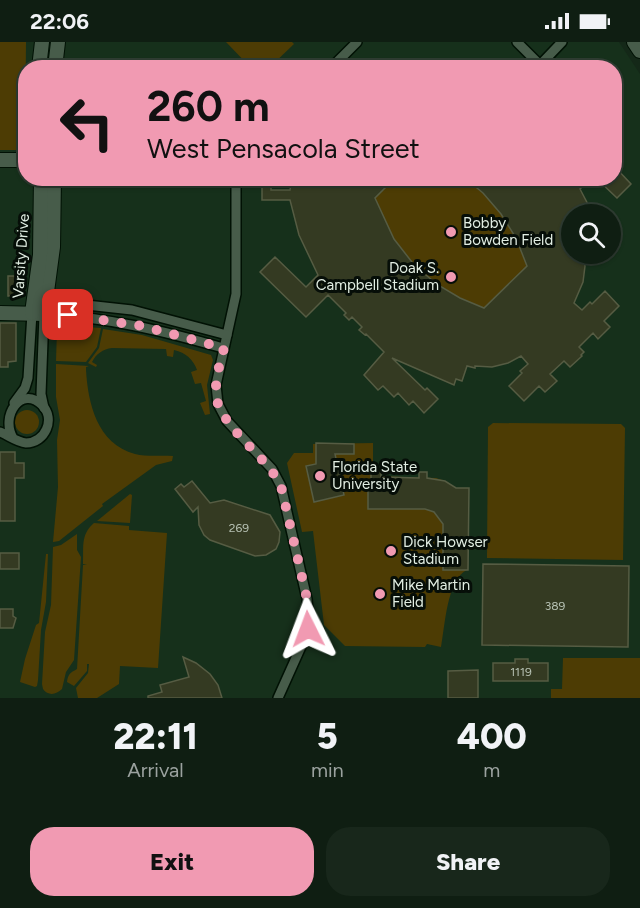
<!DOCTYPE html>
<html lang="en">
<head>
<meta charset="utf-8">
<style>
	:root { --surface:#0f1e12; --page:#18271b; --text:#f1f3f6; --muted:#9ba29f; --line:#2f3c32; --accent:#f19ab2 }
	body { margin:0; font-family:Figtree,sans-serif; background:var(--page); color:var(--text); height:100vh; display:flex; flex-direction:column; font-size:22px; white-space:nowrap }
	* { box-sizing:border-box; margin:0 }
	p { font-size:20px; color:var(--muted) }
	.icon { flex:none; width:33px; height:33px; fill:none; stroke:currentColor; stroke-width:2; stroke-linecap:round; stroke-linejoin:round }
	.map { position:relative; height:656px; overflow:hidden }
	.side { display:flex; flex-direction:column; background:var(--surface); flex:1 }
	.side>* { flex:none }
	.banner { position:absolute; left:18px; top:18px; width:604px; height:126px; border-radius:24px; box-shadow:0 2px 4px #0004,0 0 0 2px var(--line); background:#f19ab2; color:#111; overflow:hidden }
	.fabs { position:absolute; left:561px; top:162px; display:grid; gap:12px }
	.fabs a { display:grid; place-items:center; width:60px; height:60px; border-radius:50%; background:var(--surface); box-shadow:0 2px 4px #0004,0 0 0 2px var(--line); font-size:30px }
	.pin { position:absolute; display:grid; place-items:center; width:51px; height:51px; color:#fff; margin:-26px; border-radius:12px; box-shadow:0 3px 9px #0006 }
	.me { position:absolute; width:66px; margin:-33px; rotate:357deg; stroke-linejoin:round; filter:drop-shadow(0 0 4px #0008) }
	.turn { display:flex; align-items:center; gap:21px; height:126px; padding:0 30px; font-size:27px }
	.turn .icon { width:78px; height:78px; stroke-width:2.5 }
	.turn b { display:block; font-size:42px; line-height:51px }
	.eta { display:flex; justify-content:space-evenly; align-items:center; height:102px; text-align:center }
	.eta b { font-size:36px; font-weight:800; line-height:42px }
	.primary-button { display:flex; gap:12px; margin-top:auto; padding:12px 30px }
	.primary-button a { flex:1; height:69px; border-radius:24px; background:var(--accent); color:#111; font-size:24px; font-weight:800; line-height:69px; text-align:center }
	.primary-button a+a { background:var(--page); color:var(--text) }
	.status { display:flex; justify-content:space-between; align-items:center; height:42px; padding:0 30px; background:var(--surface); direction:ltr }
	.status svg { height:16px; fill:currentColor }
	.map>svg:first-child { display:block }
	.built { fill:#16301b; fill-rule:evenodd }
	.green { fill:#4d3c04 }
	.building { fill:#343a22; stroke:#565c43; stroke-width:1.5 }
	.lines { fill:none; stroke-linecap:round; stroke-linejoin:round }
	.minor-casing { stroke:#011104; stroke-width:12 }
	.secondary-casing { stroke:#011104; stroke-width:16 }
	.minor { stroke:#475c4a; stroke-width:9 }
	.secondary { stroke:#475c4a; stroke-width:14 }
	.route { stroke:#f19ab2; stroke-width:10; stroke-dasharray:0 18 }
	.poi-dot { fill:#f19ab2; stroke:#060e08; stroke-width:2 }
	.labels { text-anchor:middle; stroke-width:6; stroke-linejoin:round; paint-order:stroke }
	.number-label { font-size:12px; fill:#b6c1b3 }
	.poi-label { font-size:15px; fill:#e2eee3; stroke:#060e08; text-anchor:start }
	.street-label { font-size:15px; fill:#e2eee3; stroke:#060e08 }
</style>
</head>
<body>
<div class="status"><b>22:06</b><svg viewBox="0 0 49 12"><path d="M0 12V9h3v3zM5 12V6h3v6zM10 12V3h3v9zM15 12V0h3v12zM26 1h20v11H26zM47 4h2v5h-2z"/></svg></div>
<div class="map">
<svg width="640" height="656" viewBox="0 0 640 656">
	<rect width="100%" height="100%" fill="#142818"/>
	<!-- built -->
	<path class="built" d="M0 0H619L640 32V656H0ZM26 26H615V136H26ZM572 172H610V212H572Z"/>
	<!-- green -->
	<g class="green">
		<path d="M0 0H26L25 103 20 108H0Z"/>
		<path d="M226 0H292L294 2 270 25 251 26Z"/>
		<path d="M306 137H554L575 172H572V212H585L586 215 562 219 479 302 475 326 467 324 464 332 437 323Z"/>
		<path d="M60 283 101 286 97 305 86 320 56 319 57 288Z"/>
		<path d="M103 287 142 293 211 313 213 318 207 343 210 372 205 373 200 361 206 359 201 341 195 342 191 330 197 328C193 317 186 311 174 308L173 315 167 314 166 307 112 306C103 307 96 312 92 320L97 323 96 325 88 321 99 306Z"/>
		<path d="M56 322 89 324 86 325V328C88 361 97 402 135 412 147 415 161 413 173 414L172 419 156 423 102 462 103 464 59 499 53 500 58 445 57 398 60 378 56 355Z"/>
		<circle cx="27" cy="380" r="12"/>
		<path d="M493 381 621 382 625 386 623 518 487 516 488 385Z"/>
		<path d="M373 401V434L436 436 445 439 468 454 467 528C447 537 445 584 441 605L427 602 425 605 345 604 324 583 313 489 302 490 287 421 294 411H313V402Z"/>
		<path d="M130 452 132 453 130 481 97 479Z"/>
		<path d="M94 481 129 484V488L167 491 158 626 120 624 119 642 97 656H78L76 646 88 631 89 622H87V629L74 644 67 640C68 632 70 631 77 627L83 523H87L83 522C84 506 80 493 94 481Z"/>
		<path d="M77 492V508L81 515 74 618 66 630 62 647C56 653 48 654 43 647L42 642 45 590 51 563 53 505 61 503Z"/>
		<path d="M46 512H48L46 560 41 588 38 638 37 644 35 645 20 640 25 617 36 583 39 581Z"/>
		<path d="M563 616H640V656H551V647H562Z"/>
	</g>
	<!-- building -->
	<g class="building">
		<path d="M615 125 631 142 617 156 596 136H615Z"/>
		<path d="M292 136H395L375 156 394 197 415 224 438 243 460 256 484 266 527 224 516 196 501 172 483 151 465 136H591L580 147 593 172H572V212H583L585 224 583 240 574 261 582 268 590 260 592 262 605 249 619 264 604 279 610 285 598 297 593 291 579 305 584 310 581 313 582 314 570 325 564 319 550 332 557 339 545 350 539 344 524 359 509 344 522 331 520 329 528 322 521 314 508 321 492 325 475 324V326L467 324 462 339 456 337 454 343 392 316 425 348 427 346 438 357 424 371 413 359 409 363 398 351 394 355 383 344 378 348 364 333 384 310 366 292 365 293 359 288 362 285 352 275 349 278 344 273 346 271 328 253 306 275 260 230 275 215 306 245 318 233 299 193 290 158H262V144H271V148H290Z"/>
		<rect x="8" y="234" width="13" height="20"/>
		<path d="M0 281H16V319L8 320V325H0Z"/>
		<path d="M316 401 354 402V412H335L344 453 314 460 306 424 316 422Z"/>
		<path d="M0 410H15V421H24V436H15V479H0Z"/>
		<path d="M371 429H381V435L419 436V430H427V436L445 439 456 446H469L468 528H443V482L434 470 425 467H368V444H371Z"/>
		<path d="M192 439 210 461 224 458 270 473 280 490 279 500 276 507 266 513 255 514 210 498 204 493 199 483 198 465 193 470 175 447 181 442 184 445Z"/>
		<rect x="0" y="511" width="19" height="16"/>
		<path d="M483 522 629 524 628 605 482 603Z"/>
		<path d="M0 567H13V574L16 576 13 586H0Z"/>
		<path d="M183 615 196 621 210 632 218 643 222 656H148V654L162 650 160 643 189 635Z"/>
		<path d="M515 617H528V621H548V639H493V621H515Z"/>
		<path d="M478 628V656H448V629Z"/>
	</g>
	<g class="lines">
		<!-- minor casing -->
		<g class="minor-casing">
			<g id="minor">
				<path d="M517 0 540 23 562 0"/>
				<path d="M331 26 357 0"/>
				<path d="M236 136V252L216 343 218 362 227 379 272 427 281 444 307 557 309 579 304 598 278 656"/>
				<path d="M41 258 132 268 227 293"/>
				<path d="M14 361 25 346 28 336 32 271"/>
				<path d="M44 366 41 352 44 272C106 275 164 289 223 306"/>
				<path d="M0 390C8 393 17 400 26 401 45 401 56 377 42 363 21 343 0 374 13 396"/>
			</g>
		</g>
		<!-- secondary casing -->
		<g class="secondary-casing">
			<g id="secondary">
				<path d="M634 0 640 9"/>
				<path d="M39 26 42 0"/>
				<path d="M55 26 58 0"/>
				<path d="M0 118H26"/>
				<path d="M0 271 44 272 53 205 54 136"/>
				<path d="M32 271 40 213 41 136"/>
			</g>
		</g>
		<!-- minor -->
		<use href="#minor" class="minor"/>
		<!-- secondary -->
		<use href="#secondary" class="secondary"/>
	</g>
	<g class="lines">
		<!-- route -->
		<path class="route" d="M68 273 142 284 224 306C220 321 215 337 216 353 219 384 266 413 281 444L307 557 308 587"/>
	</g>
	<!-- markers -->
	<g class="poi-dot">
		<circle cx="451" cy="190" r="6"/>
		<circle cx="451" cy="235" r="6"/>
		<circle cx="320" cy="434" r="6"/>
		<circle cx="391" cy="509" r="6"/>
		<circle cx="380" cy="552" r="6"/>
	</g>
	<g class="labels">
		<!-- number labels -->
		<g class="number-label">
			<text x="239" y="490">269</text>
			<text x="555" y="568">389</text>
			<text x="521" y="634">1119</text>
		</g>
		<!-- poi labels -->
		<g class="poi-label">
			<text x="463" y="186">Bobby<tspan x="463" dy="17">Bowden Field</tspan></text>
			<text x="439" y="231" text-anchor="end">Doak S.<tspan x="439" dy="17">Campbell Stadium</tspan></text>
			<text x="332" y="430">Florida State<tspan x="332" dy="17">University</tspan></text>
			<text x="403" y="505">Dick Howser<tspan x="403" dy="17">Stadium</tspan></text>
			<text x="392" y="548">Mike Martin<tspan x="392" dy="17">Field</tspan></text>
		</g>
		<!-- street labels -->
		<g class="street-label">
			<text transform="translate(21 214) rotate(-86)" y="5">Varsity Drive</text>
		</g>
	</g>
</svg>
<div class="fabs">
<a><svg class="icon" aria-label="search" viewBox="0 0 24 24"><circle cx="10" cy="10" r="6"/><path d="M15 15l6 6"/></svg></a>
</div>
<div class="pin" style="left:68px;top:273px;background:#d93025"><svg class="icon" aria-label="arrive" viewBox="0 0 24 24"><path d="M6 21V4h12l-3 4 3 4H6"/></svg></div>
<svg class="me" style="left:308px;top:587px" viewBox="-20 -20 40 40"><path d="M0-17L14 15 0 8-14 15z" fill="#f19ab2" stroke="#fff" stroke-width="4"/></svg>
<div class="banner">
<div class="turn"><svg class="icon" aria-label="left" viewBox="0 0 24 24"><path d="M17 20v-9H6M10 6l-5 5 5 5"/></svg><div><b>260 m</b>West Pensacola Street</div></div>
</div>
</div>
<section class="side">
<div class="eta">
<div><b>22:11</b><p>Arrival</p></div>
<div><b>5</b><p>min</p></div>
<div><b>400</b><p>m</p></div>
</div>
<div class="primary-button"><a>Exit</a><a>Share</a></div>
</section>
</body>
</html>
